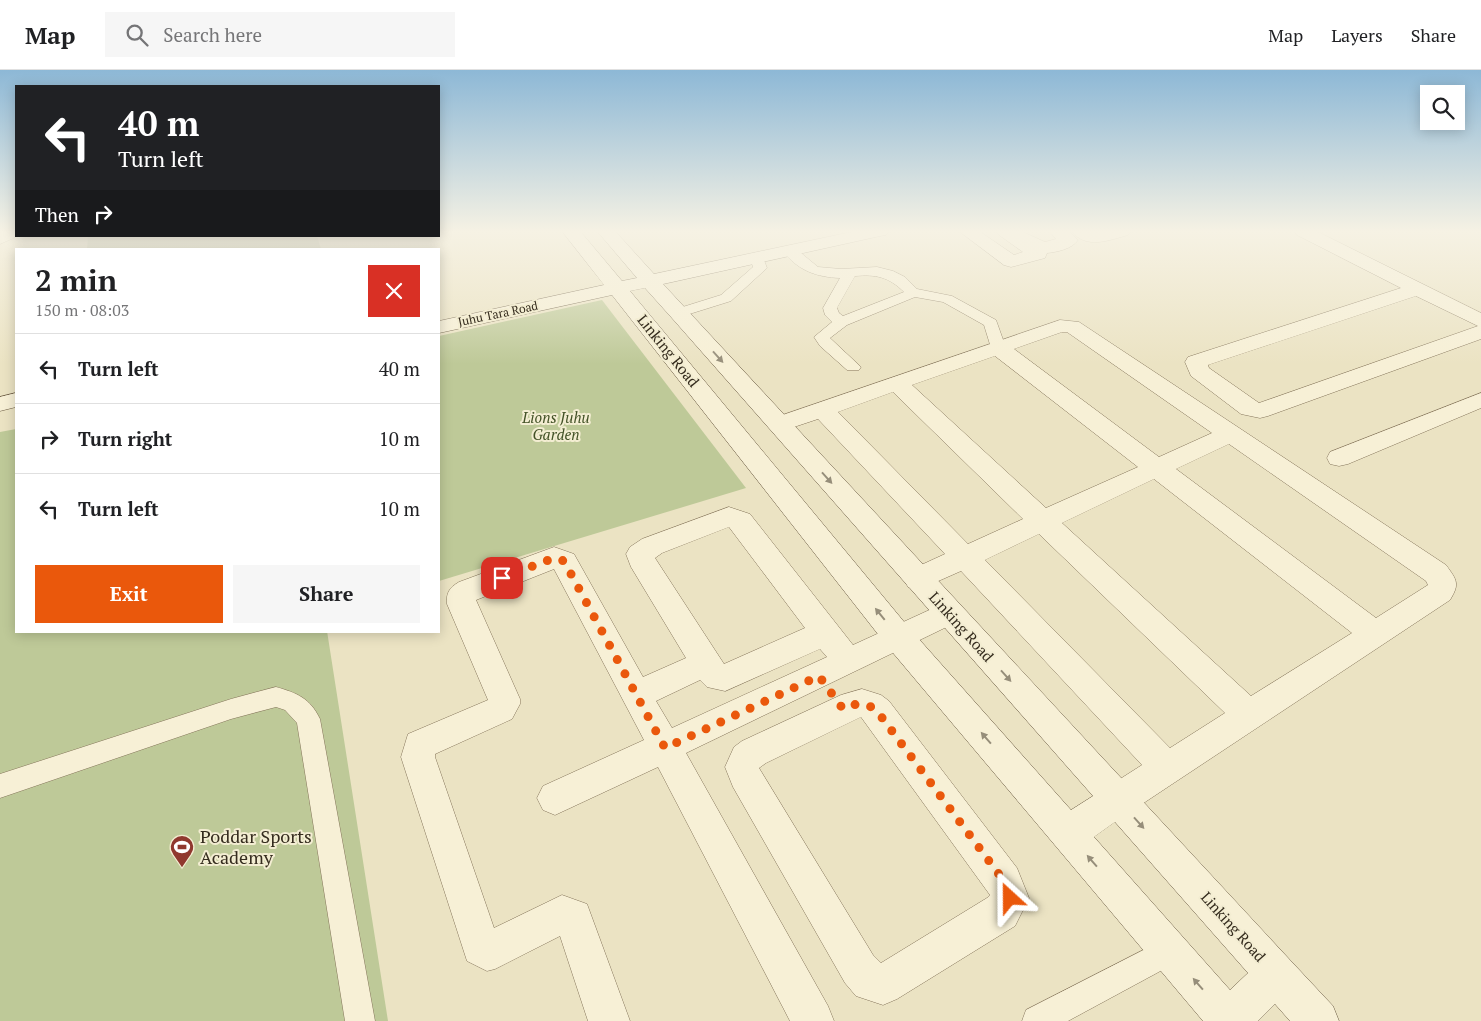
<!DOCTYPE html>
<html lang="en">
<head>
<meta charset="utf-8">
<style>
	:root { --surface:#fff; --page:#f6f6f6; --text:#202124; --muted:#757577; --line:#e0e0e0; --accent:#ea580c }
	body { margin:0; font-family:"PT Serif",serif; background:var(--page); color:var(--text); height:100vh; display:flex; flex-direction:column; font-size:19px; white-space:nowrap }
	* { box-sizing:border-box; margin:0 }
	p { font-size:16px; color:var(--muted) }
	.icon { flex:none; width:28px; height:28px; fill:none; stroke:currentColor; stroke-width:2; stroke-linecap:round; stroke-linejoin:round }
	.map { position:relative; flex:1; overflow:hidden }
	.details { position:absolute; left:15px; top:178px; width:425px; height:385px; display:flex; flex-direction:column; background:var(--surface); border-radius:0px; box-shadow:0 2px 12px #0003 }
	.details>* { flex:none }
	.top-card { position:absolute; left:15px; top:15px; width:425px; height:152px; border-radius:0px; box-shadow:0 2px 12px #0003; background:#202124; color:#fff; overflow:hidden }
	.tools { position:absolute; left:1420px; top:15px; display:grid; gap:10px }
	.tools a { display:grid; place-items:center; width:45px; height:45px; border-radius:0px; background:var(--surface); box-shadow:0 2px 12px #0003; font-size:25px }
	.pin { position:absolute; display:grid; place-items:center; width:42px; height:42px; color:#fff; margin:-21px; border-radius:10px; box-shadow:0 2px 8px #0006 }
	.me { position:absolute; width:55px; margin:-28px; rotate:336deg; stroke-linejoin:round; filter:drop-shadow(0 0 4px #0008) }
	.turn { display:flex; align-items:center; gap:18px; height:105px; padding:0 20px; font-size:22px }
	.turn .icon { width:65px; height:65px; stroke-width:2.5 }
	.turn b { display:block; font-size:35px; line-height:42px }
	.then { display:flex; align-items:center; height:48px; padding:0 20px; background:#0003; gap:10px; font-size:19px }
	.round { display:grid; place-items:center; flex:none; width:52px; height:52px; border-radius:0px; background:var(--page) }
	.head { display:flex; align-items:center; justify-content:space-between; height:85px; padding:0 20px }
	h1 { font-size:30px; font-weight:700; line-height:38px }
	.button { display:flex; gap:10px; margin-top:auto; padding:10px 20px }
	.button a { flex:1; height:58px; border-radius:0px; background:var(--accent); color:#fff; font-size:20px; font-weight:700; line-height:58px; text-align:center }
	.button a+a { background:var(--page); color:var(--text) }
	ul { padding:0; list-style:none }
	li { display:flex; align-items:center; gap:15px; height:70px; padding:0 20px; border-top:1px solid var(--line) }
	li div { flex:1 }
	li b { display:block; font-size:19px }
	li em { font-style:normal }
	header { display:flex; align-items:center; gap:30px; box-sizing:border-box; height:70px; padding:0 25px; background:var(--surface); border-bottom:1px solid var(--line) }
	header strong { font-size:24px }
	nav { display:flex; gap:28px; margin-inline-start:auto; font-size:18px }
	.search { width:350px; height:45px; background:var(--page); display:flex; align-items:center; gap:12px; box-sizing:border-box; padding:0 18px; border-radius:0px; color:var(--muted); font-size:19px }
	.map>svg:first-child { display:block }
	.green { fill:#bec998 }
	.cemetery { fill:#b5be97 }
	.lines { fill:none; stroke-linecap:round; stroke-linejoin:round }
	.lane-casing { stroke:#85755b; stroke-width:1 }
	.street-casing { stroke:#85755b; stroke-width:1 }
	.secondary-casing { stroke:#66563e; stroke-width:1 }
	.lane { fill:#f7f0d6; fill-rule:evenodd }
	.street { fill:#f7f0d6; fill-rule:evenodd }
	.secondary { fill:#f7f0d6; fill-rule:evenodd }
	.oneway { fill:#968e7a }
	.route { stroke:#ea580c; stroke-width:9; stroke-dasharray:0 16.2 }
	.labels { text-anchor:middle; stroke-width:4; stroke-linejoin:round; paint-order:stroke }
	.far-street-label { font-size:12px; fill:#352c1e; stroke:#f3edd2 }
	.street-label { font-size:15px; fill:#352c1e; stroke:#f3edd2 }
	.park-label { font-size:15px; font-style:italic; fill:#425126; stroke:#f3edd2 }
	.near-poi-label { font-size:18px; fill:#352c1e; stroke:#f3edd2; text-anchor:start }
</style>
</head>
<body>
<header>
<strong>Map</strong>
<div class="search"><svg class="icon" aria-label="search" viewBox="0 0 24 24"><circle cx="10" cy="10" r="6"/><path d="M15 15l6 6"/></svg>Search here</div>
<nav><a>Map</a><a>Layers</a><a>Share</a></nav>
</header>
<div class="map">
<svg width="1481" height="951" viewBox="0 0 1481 951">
	<rect width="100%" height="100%" fill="#ebe3c3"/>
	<!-- green -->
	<g class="green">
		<path d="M602 230 746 418 439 511V266Z"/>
		<path d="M16 359V561H327L388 951H0V362Z"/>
	</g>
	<!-- cemetery -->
	<path class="cemetery" d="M88 166H317L321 179H87Z"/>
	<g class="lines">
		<!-- lane casing -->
		<g class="lane-casing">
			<g id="lane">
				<path d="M790 177 795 178 818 197 841 199 877 197 893 201 905 207 917 219 952 226 996 250 1006 278 1004 281H992L984 255 943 232 915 227 847 255 830 268 861 297 859 300H847L820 276 814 267 832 252 825 245 823 238 840 208C817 207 798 201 783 181ZM855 206C876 204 889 207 904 222L843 246 839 243 837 238Z"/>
				<path d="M757 184 762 185 767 198 731 231 683 246H673L671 243 673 240 721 225 753 197 750 188Z"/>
				<path d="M276 617C297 623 310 628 320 649L375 951H345L297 653 285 640 276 637 231 649 0 728V704L231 629Z"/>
				<path d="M1169 867 1179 871 1183 881 1179 891 1068 951H1022L1026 940Z"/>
			</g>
		</g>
		<!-- street casing -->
		<g class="street-casing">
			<g id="street">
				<path d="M16 161V166H18L0 174V162Z"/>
				<path d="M959 161H979L1014 185 1023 182 999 165 996 161 1023 162 1045 172 1056 169 1049 161H1069L1078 170C1072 179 1057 182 1047 183L1045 188 1011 197 1004 195Z"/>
				<path d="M1072 161H1131L1128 165C1110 170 1085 180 1072 161Z"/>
				<path d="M1294 161H1316L1481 243V269L1268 346 1260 348 1241 344 1191 306 1185 292 1188 287 1401 218 1297 165ZM1416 226 1478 256 1259 333 1209 298 1208 295Z"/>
				<path d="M1060 250 1079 252 1446 495C1457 510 1460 514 1450 530L1130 742 1118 747 1106 742 1100 730 1106 718 1142 695 961 501 918 520 908 517 904 509 908 501 945 484 818 349 779 362 771 359 767 354 771 349ZM1062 262H1067L1212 363 1159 387 1014 279ZM995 286 1138 397 1046 438 912 315ZM893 322 1023 449 968 474 838 342ZM1229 374 1426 511 1428 515 1376 548 1176 399ZM1154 409 1352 563 1251 626 1062 453ZM1039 464 1225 643 1170 678 985 490Z"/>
				<path d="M1481 323V338L1348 394 1339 396 1330 394 1327 388 1330 382Z"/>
				<path d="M729 437 750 444 853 575 949 531 959 535 964 543 959 551 686 683 828 936 834 951H790L658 697 555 745 543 740 537 728 543 716 644 670 554 499 476 530 520 629V634L512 649 435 684V687L494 858 562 825 587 834 630 951H588L560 866 495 899 487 901 467 891 401 687 408 664 488 630 447 534C446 523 449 518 459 512L554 477 574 484 643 607 686 588 631 497 626 484 630 477 642 469ZM729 457 805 558 724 594 655 488 662 483ZM820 579 827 587 672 658 656 631 700 610 707 617 725 621Z"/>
				<path d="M862 619 881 625 889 631 1017 798 1029 828 1015 856 897 929 883 935 856 926 845 913 733 717 725 697 734 677 742 671 841 625ZM861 647 990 825 987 828 881 893 873 885 759 698 766 693Z"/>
			</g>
		</g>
		<!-- secondary casing -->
		<g class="secondary-casing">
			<g id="secondary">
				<path d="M562 161H580L622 211 637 208 597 161H615L654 204 856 161H889L886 165 880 166 663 214 1290 890 1333 936 1339 951H1290L1275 934 1258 951H1203L888 577 612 225 439 263V251L604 215ZM645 218 671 247 1093 726 1071 740 910 559 630 221ZM1115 752 1248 903 1230 920 1094 767Z"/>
				<path d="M16 323V337L0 341V327Z"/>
			</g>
		</g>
		<!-- lane -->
		<use href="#lane" class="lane"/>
		<!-- street -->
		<use href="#street" class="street"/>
		<!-- secondary -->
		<use href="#secondary" class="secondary"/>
	</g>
	<!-- one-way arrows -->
	<defs><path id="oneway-solid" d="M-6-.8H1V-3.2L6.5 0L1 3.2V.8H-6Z" transform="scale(1.25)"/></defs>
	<g class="oneway">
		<use href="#oneway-solid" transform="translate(718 287) rotate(48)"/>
		<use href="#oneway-solid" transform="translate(827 408) rotate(48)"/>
		<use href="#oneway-solid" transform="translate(880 544) rotate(-129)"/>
		<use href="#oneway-solid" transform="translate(1006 606) rotate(48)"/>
		<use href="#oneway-solid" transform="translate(986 668) rotate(-131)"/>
		<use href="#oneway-solid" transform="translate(1139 753) rotate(48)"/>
		<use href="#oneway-solid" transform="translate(1092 791) rotate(-131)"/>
		<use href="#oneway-solid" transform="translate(1198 914) rotate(-131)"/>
	</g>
	<!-- sky -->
	<linearGradient id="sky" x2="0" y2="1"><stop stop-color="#8db8d6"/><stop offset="0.55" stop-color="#f6f2e4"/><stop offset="1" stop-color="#f6f2e4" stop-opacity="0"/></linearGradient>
	<rect width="1481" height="294" fill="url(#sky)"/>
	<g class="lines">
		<!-- route -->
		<path class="route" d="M502 508 554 488 564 491 665 678 819 606 843 639C856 633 865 631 877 641L1004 811 1010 828"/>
	</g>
	<!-- icons -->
	<defs>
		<g id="stadium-pin" transform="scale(1.25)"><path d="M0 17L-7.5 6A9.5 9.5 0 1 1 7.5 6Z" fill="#90382e" stroke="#f3edd2"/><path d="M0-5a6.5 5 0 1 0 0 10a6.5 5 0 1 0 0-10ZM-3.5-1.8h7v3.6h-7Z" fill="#fff"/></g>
	</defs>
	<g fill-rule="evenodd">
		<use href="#stadium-pin" x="182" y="777"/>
	</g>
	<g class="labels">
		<!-- far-street labels -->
		<g class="far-street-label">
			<text transform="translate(498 244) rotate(-12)" y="4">Juhu Tara Road</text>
		</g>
		<!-- street labels -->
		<g class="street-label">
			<text transform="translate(668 281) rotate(51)" y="5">Linking Road</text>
			<text transform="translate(961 557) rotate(48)" y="5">Linking Road</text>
			<text transform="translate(1233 857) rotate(48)" y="5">Linking Road</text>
		</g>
		<!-- park labels -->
		<g class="park-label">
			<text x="556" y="353">Lions Juhu<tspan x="556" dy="17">Garden</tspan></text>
		</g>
		<!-- near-poi labels -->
		<g class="near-poi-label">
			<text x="200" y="773">Poddar Sports<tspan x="200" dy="21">Academy</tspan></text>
		</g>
	</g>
</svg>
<div class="tools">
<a><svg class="icon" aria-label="search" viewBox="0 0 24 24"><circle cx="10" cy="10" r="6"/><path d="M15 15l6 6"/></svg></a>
</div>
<div class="pin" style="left:502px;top:508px;background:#d93025"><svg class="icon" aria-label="arrive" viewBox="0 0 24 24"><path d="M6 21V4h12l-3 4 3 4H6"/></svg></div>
<svg class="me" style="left:1010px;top:828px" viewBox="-20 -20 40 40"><path d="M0-17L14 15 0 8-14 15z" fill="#ea580c" stroke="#fff" stroke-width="4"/></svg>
<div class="top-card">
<div class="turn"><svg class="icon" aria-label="left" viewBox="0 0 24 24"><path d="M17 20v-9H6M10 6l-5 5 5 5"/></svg><div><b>40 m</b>Turn left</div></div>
<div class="then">Then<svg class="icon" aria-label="right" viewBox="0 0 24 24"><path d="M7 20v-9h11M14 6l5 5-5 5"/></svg></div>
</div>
<section class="details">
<div class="head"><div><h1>2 min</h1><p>150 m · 08:03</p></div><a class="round" style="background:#d93025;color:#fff"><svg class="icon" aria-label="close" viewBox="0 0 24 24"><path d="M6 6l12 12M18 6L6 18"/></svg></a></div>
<ul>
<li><svg class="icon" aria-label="left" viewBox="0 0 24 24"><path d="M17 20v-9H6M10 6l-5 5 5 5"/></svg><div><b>Turn left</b></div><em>40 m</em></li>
<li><svg class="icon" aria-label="right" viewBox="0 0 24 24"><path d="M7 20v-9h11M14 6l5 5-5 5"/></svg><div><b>Turn right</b></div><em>10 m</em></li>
<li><svg class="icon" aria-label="left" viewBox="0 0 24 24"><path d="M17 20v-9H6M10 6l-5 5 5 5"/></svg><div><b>Turn left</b></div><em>10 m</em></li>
</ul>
<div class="button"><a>Exit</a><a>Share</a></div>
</section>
</div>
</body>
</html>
